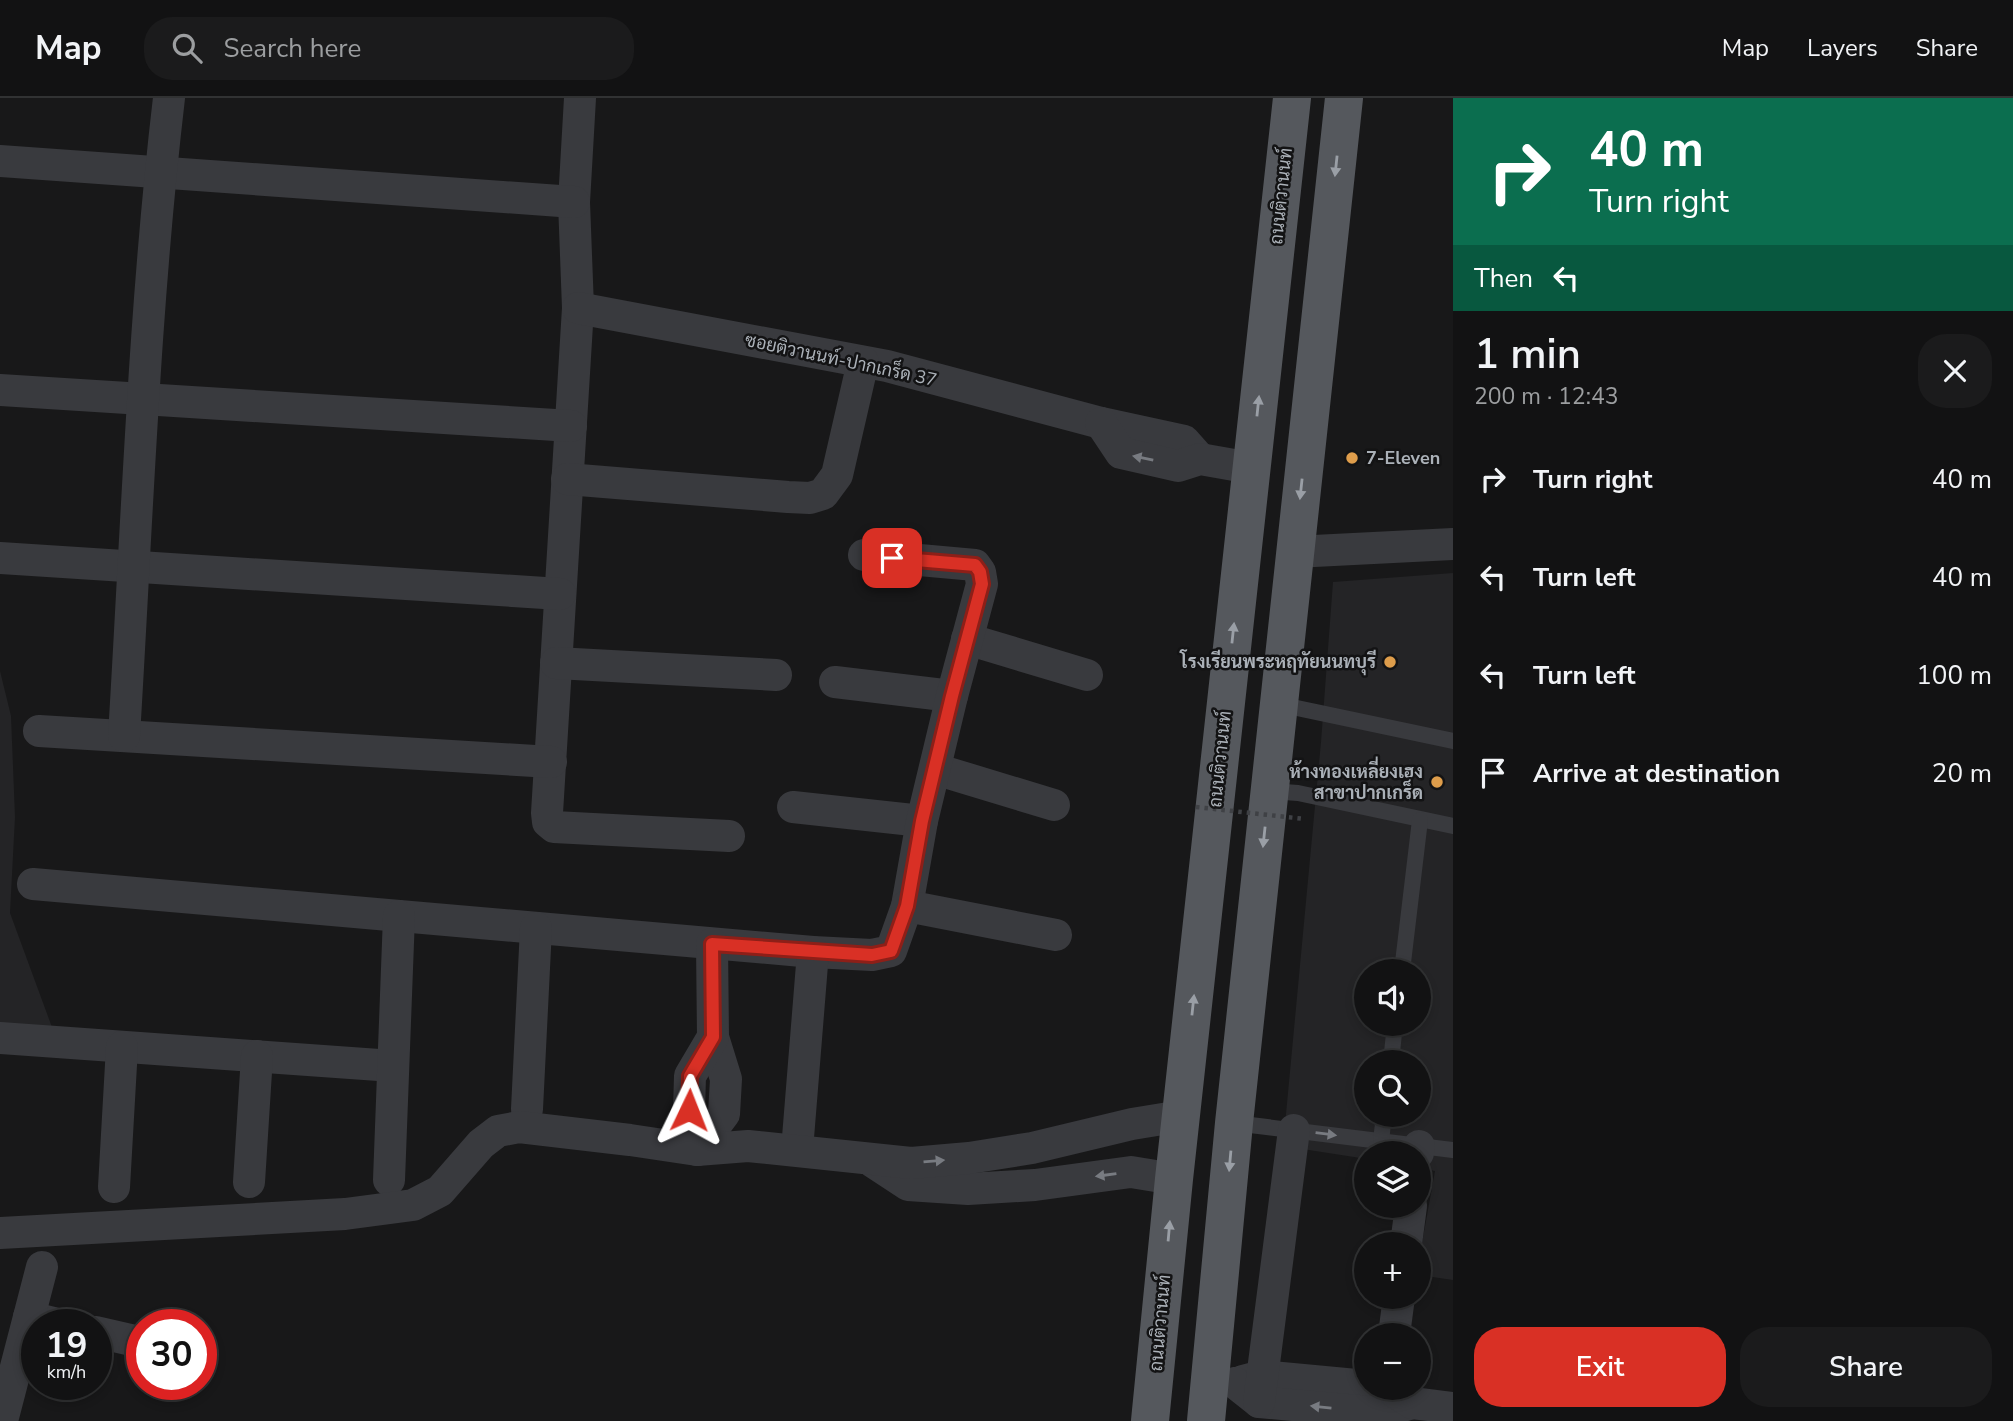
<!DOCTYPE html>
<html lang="en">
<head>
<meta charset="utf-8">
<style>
	:root { --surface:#121213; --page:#1b1b1c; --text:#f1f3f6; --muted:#9c9ea0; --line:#313233; --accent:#d93025 }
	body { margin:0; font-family:"Nunito Sans",Sarabun,sans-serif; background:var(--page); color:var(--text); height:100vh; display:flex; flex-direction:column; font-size:26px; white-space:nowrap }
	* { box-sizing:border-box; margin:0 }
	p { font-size:23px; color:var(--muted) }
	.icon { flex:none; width:38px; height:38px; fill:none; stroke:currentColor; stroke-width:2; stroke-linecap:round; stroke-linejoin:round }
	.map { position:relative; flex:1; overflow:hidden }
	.panel { display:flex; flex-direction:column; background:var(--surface); width:560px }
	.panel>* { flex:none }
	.guide { background:#0b6e4f; color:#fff; overflow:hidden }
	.fabs { position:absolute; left:1354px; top:861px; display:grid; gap:14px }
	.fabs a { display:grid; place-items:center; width:77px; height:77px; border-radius:50%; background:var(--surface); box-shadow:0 4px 10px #0003,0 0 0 2px var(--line); font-size:35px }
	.speed { position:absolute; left:21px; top:1211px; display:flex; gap:14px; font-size:35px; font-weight:700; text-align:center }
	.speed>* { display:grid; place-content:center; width:91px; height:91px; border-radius:50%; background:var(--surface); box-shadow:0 4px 10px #0003,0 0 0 2px var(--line); line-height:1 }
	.speed small { font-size:18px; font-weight:400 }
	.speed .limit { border:10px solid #d22; background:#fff; color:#111 }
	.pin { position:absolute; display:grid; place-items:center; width:60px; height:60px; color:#fff; margin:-30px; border-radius:14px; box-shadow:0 4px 10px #0006 }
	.me { position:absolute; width:77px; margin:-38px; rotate:2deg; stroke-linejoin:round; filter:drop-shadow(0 0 5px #0008) }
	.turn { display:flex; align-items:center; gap:24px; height:147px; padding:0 21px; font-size:32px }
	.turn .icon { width:91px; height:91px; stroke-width:2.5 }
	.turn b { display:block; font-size:49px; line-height:60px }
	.then { display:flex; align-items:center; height:66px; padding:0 21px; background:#0003; gap:14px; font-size:26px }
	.round { display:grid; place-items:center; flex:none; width:74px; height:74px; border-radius:28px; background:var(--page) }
	.head { display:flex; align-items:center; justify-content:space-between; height:119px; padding:0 21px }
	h1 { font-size:42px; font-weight:600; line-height:52px }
	.action { display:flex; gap:14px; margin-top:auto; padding:14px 21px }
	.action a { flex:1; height:80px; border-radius:28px; background:var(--accent); color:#fff; font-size:28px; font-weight:600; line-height:80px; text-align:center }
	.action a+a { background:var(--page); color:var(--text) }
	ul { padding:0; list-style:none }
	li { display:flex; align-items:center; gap:21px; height:98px; padding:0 21px }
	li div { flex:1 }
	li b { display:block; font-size:26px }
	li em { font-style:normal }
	header { display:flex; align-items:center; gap:42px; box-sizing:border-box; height:98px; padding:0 35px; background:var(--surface); border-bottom:2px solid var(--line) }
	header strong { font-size:33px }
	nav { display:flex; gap:38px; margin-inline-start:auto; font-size:24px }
	.search { width:490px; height:63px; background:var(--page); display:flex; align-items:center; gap:18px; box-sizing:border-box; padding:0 24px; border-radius:28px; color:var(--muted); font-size:26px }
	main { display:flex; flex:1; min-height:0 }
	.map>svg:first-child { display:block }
	.built { fill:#242426; fill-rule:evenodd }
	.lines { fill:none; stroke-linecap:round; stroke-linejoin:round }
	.service { stroke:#393a3e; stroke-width:16 }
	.minor { stroke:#393a3e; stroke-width:32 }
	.primary { stroke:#55585d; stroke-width:38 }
	.path-bridge { stroke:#3f4145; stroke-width:4.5; stroke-dasharray:3.5 5; stroke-linecap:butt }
	.oneway { fill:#9a9fa6 }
	.oneway2 { fill:#787b81 }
	.route-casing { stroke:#8d1f18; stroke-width:18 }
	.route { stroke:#d93025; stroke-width:12 }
	.poi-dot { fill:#de9d4b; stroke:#131314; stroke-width:2.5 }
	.labels { text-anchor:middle; stroke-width:5; stroke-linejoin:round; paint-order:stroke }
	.street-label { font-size:18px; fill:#abb1b8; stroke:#131314 }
	.poi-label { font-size:18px; font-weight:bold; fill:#abb1b8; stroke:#131314; text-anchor:end }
</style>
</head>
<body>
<header>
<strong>Map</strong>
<div class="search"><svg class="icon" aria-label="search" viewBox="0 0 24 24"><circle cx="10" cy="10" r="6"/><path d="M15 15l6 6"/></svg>Search here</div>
<nav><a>Map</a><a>Layers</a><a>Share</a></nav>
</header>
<main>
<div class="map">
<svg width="1453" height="1323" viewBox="0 0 1453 1323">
	<rect width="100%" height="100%" fill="#181819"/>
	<!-- built -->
	<g class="built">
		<path d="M1453 475V1182L1419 1177V1162L1435 1073 1419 1070V1055H1367V1061L1283 1048 1321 644 1333 484ZM1367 873H1419V926H1367ZM1367 964H1419V1017H1367Z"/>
		<path d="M0 573 11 618 15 719 10 815 53 932 0 930Z"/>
	</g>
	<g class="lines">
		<!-- service -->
		<g class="service">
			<path d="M1278 606 1453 643"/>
			<path d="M1270 693 1298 695 1453 728"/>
			<path d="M1402 873 1420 722"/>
			<path d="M1391 964 1395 926"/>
			<path d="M1234 1025 1453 1052"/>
			<path d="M1381 1043 1384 1017"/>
		</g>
		<!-- minor -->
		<g class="minor">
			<path d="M580 0 574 104 578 210 547 715 548 724 554 729 729 738"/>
			<path d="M0 63 574 104"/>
			<path d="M578 210 887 268 1101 325 1184 343 1200 361"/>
			<path d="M0 292 571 328"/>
			<path d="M1101 325 1121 355 1178 368 1200 361 1251 370"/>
			<path d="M567 381 788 399 810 400 823 396 837 377 863 264"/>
			<path d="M1294 454 1453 446"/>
			<path d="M0 460 560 496"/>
			<path d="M967 541 1087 577"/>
			<path d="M556 565 776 577"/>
			<path d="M835 584 952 598"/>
			<path d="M39 633 551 664"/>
			<path d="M124 638C137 425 144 212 169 0"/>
			<path d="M935 671 1054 707"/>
			<path d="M793 709 922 723"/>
			<path d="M33 786 813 854 872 857 891 853 907 808 922 723 952 598 982 486 980 474 975 467 864 457"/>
			<path d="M907 808 1056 837"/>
			<path d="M0 940 393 968"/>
			<path d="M527 1011 536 830"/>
			<path d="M697 1052 724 1016 726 981 713 939 712 846"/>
			<path d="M697 1052 689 1012 690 978 713 939"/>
			<path d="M797 1052 813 854"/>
			<path d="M1418 1055 1419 1048"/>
			<path d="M873 1064 908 1087 968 1091 1035 1087 1131 1074 1174 1081"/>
			<path d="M389 1082 399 818"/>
			<path d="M249 1084 257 958"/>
			<path d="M114 1089 122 949"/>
			<path d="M0 1135 345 1116 413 1107 440 1093 481 1046 498 1033 519 1029 630 1042 697 1052 748 1048 911 1065 969 1060 1032 1050 1132 1026 1181 1018"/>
			<path d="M1406 1146 1411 1108"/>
			<path d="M29 1219 62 1227"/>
			<path d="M96 1234 131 1242"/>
			<path d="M1394 1237 1399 1199"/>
			<path d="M1243 1283 1262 1278 1367 1288"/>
			<path d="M1235 1285 1259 1304 1381 1315 1412 1305"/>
			<path d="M1395 1294 1412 1305 1453 1310"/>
			<path d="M1259 1304 1294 1032"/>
			<path d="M2 1323 42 1169"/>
		</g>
		<!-- primary -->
		<g class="primary">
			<path d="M1150 1323 1174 1081 1292 0"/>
			<path d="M1206 1323 1234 1025 1344 0"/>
		</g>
		<!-- path-bridge -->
		<path class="path-bridge" d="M1196 709 1305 721"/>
	</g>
	<!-- one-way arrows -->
	<defs><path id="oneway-solid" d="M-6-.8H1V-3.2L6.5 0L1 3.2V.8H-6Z" transform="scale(1.75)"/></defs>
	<g class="oneway">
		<use href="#oneway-solid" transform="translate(1336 68) rotate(96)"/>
		<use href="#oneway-solid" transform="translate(1258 308) rotate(-84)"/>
		<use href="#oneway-solid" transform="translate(1301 391) rotate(96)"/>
		<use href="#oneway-solid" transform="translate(1233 535) rotate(-84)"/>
		<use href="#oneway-solid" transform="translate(1264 739) rotate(96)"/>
		<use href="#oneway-solid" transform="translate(1193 907) rotate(-84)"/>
		<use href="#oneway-solid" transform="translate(1230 1063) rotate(95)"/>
		<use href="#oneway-solid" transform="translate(1169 1133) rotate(-85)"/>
	</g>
	<g class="oneway2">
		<use href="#oneway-solid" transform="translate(1143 360) rotate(-168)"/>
		<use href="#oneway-solid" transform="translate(1326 1036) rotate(7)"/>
		<use href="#oneway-solid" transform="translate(934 1063) rotate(-5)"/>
		<use href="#oneway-solid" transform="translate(1106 1077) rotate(172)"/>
		<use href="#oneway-solid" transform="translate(1321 1309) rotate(-174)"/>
	</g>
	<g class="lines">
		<!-- route casing -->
		<g class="route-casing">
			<path id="route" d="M689 1012 690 978 713 939 712 846 872 857 891 853 907 808 922 723 952 598 982 486 980 474 975 467 892 460"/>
		</g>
		<!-- route -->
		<use href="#route" class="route"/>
	</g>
	<!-- markers -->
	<g class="poi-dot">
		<circle cx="1352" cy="360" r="7"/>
		<circle cx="1390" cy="564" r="7"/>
		<circle cx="1437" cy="684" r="7"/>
	</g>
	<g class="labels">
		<!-- street labels -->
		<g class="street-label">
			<text transform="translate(1281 98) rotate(-84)" y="6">ถนนติวานนท์</text>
			<text transform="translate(841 262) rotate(12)" y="6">ซอยติวานนท์-ปากเกร็ด 37</text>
			<text transform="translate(1220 661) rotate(-84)" y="6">ถนนติวานนท์</text>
			<text transform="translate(1160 1225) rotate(-85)" y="6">ถนนติวานนท์</text>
		</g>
		<!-- poi labels -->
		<g class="poi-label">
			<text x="1366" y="366" text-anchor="start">7-Eleven</text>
			<text x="1376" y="570">โรงเรียนพระหฤทัยนนทบุรี</text>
			<text x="1423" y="680">ห้างทองเหลี่ยงเฮง<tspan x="1423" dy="21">สาขาปากเกร็ด</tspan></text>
		</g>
	</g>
</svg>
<div class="fabs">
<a><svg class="icon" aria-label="sound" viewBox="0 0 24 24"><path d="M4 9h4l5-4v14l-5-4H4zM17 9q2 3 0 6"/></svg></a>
<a><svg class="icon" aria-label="search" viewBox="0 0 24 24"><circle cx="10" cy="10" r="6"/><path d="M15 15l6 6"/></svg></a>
<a><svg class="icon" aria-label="layers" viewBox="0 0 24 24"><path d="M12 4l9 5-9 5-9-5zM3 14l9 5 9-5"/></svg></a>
<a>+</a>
<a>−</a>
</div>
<div class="speed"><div>19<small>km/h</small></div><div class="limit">30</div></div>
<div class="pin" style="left:892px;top:460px;background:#d93025"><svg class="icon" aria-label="arrive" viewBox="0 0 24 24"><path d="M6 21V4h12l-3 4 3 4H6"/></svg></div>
<svg class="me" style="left:689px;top:1012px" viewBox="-20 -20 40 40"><path d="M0-17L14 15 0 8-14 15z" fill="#d93025" stroke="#fff" stroke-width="4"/></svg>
</div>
<section class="panel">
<div class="guide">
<div class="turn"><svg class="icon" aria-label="right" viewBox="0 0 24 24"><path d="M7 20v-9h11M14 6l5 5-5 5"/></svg><div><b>40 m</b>Turn right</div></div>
<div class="then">Then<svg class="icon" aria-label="left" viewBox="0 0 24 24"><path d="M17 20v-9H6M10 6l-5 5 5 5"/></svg></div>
</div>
<div class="head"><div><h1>1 min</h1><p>200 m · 12:43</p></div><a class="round"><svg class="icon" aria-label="close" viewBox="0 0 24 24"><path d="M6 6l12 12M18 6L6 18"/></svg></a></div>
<ul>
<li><svg class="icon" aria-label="right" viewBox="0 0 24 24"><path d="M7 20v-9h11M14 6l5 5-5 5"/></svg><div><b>Turn right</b></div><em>40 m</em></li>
<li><svg class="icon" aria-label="left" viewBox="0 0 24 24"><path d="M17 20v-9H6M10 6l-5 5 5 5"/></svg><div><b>Turn left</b></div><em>40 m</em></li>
<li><svg class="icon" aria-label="left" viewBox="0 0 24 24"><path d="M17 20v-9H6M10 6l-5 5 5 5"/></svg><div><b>Turn left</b></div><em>100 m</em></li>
<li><svg class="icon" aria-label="arrive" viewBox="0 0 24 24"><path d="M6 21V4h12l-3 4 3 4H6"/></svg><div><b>Arrive at destination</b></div><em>20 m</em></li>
</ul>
<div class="action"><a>Exit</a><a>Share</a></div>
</section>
</main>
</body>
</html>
